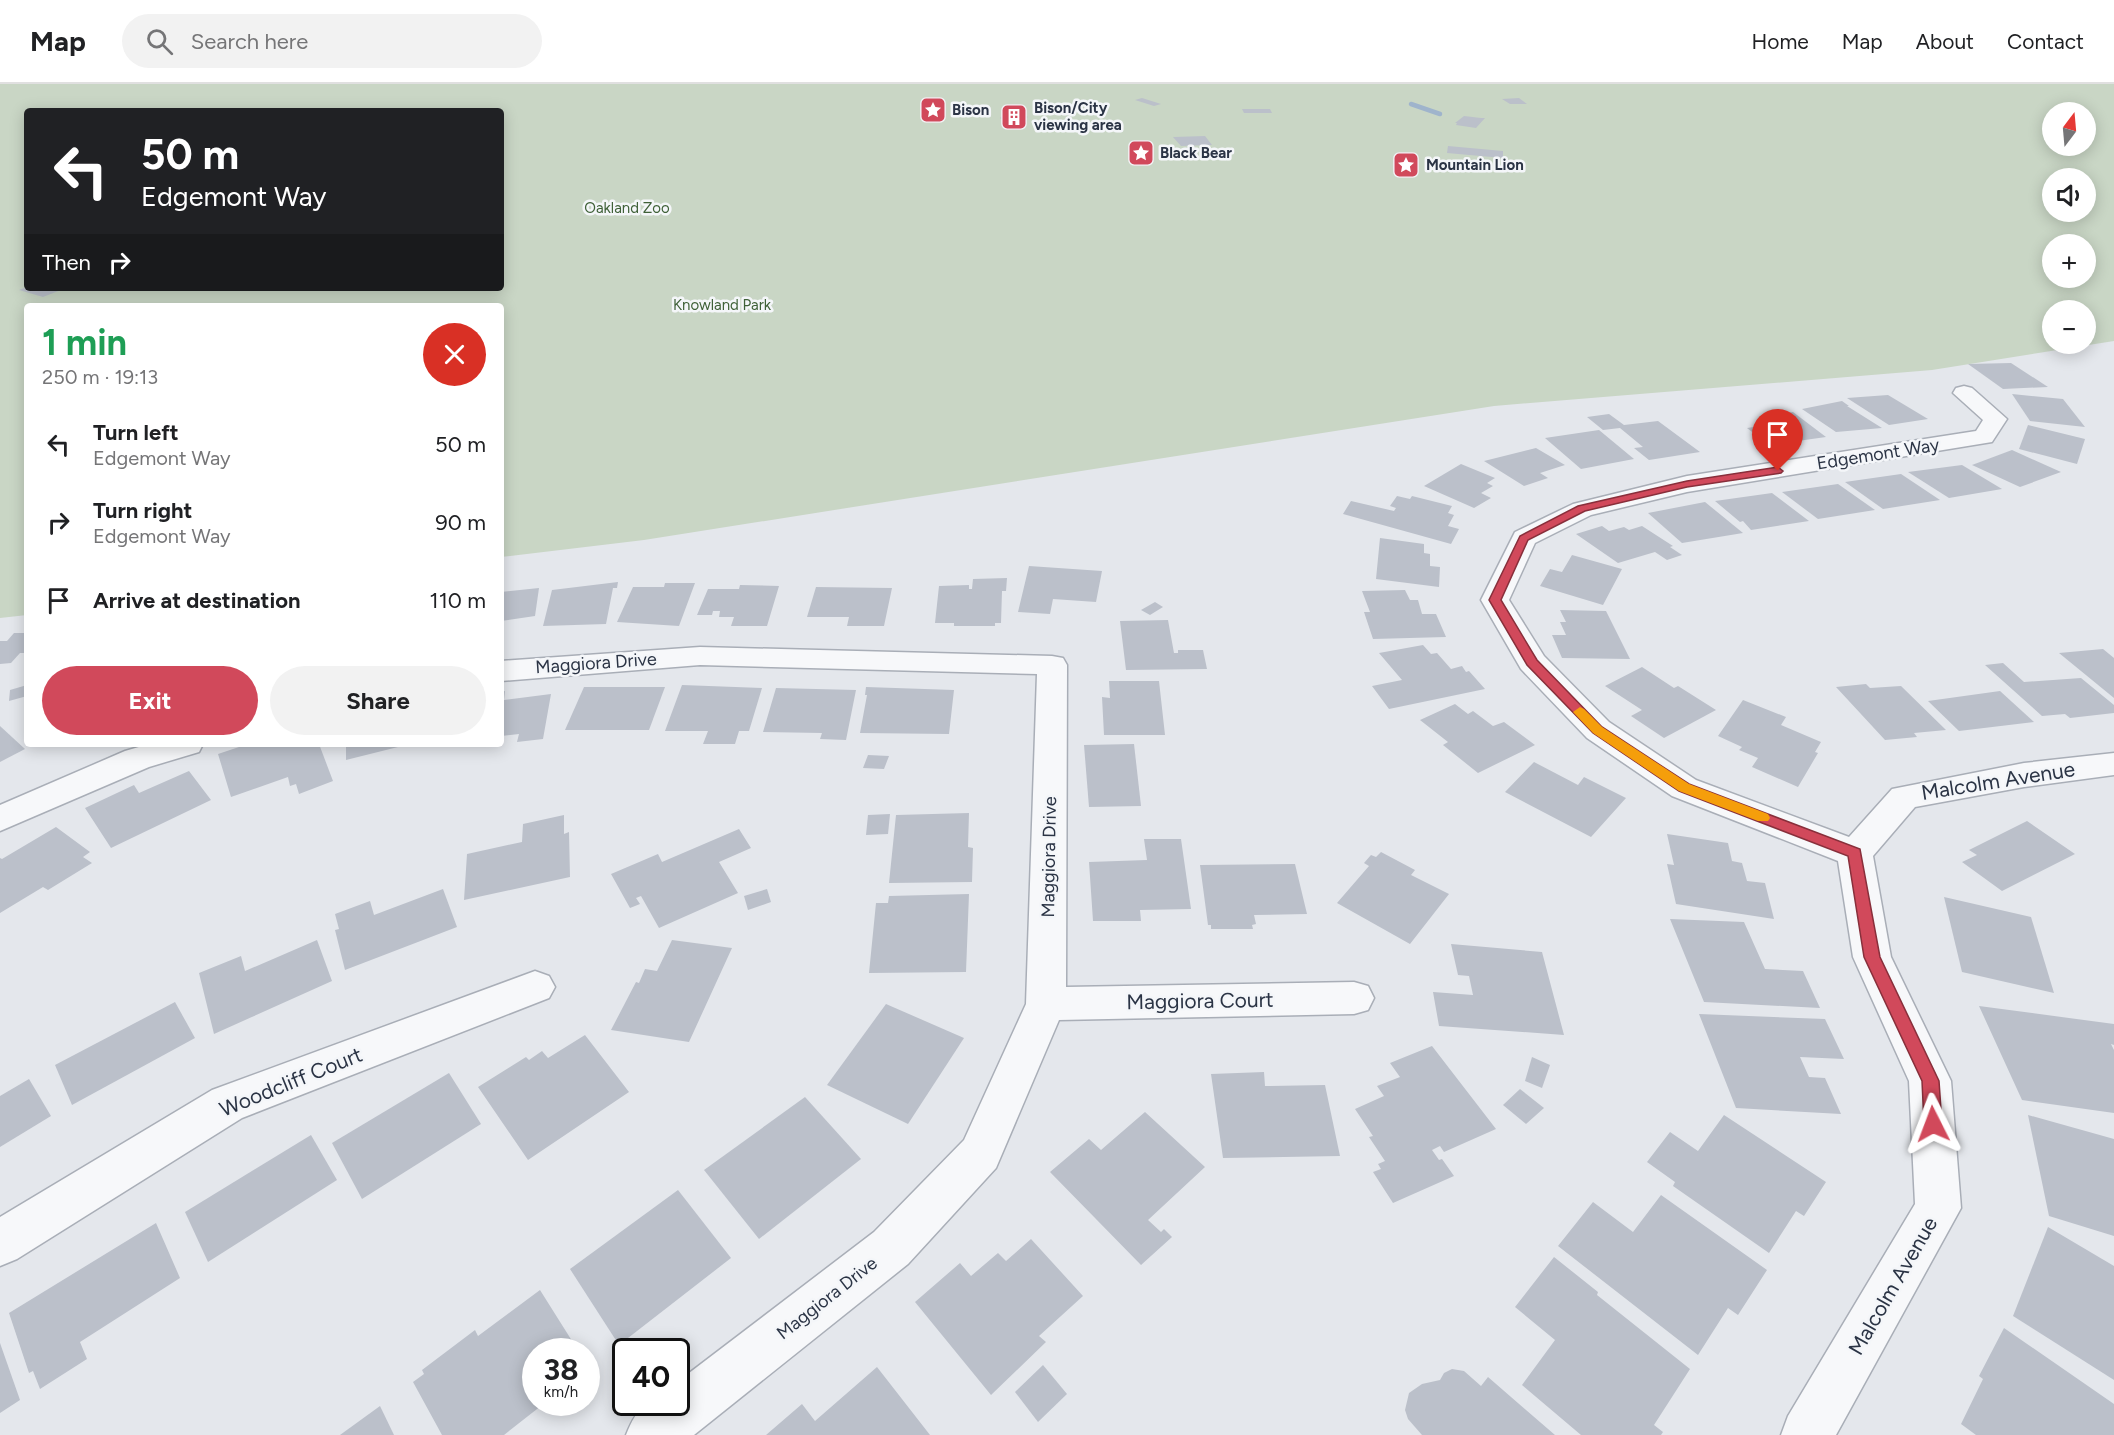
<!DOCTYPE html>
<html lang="en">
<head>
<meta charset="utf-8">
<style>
	:root { --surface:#fff; --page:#f2f2f2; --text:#202124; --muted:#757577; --line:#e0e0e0; --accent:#d1495b }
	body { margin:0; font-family:Figtree,sans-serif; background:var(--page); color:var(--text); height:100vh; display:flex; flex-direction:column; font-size:22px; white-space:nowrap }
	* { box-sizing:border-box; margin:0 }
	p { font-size:20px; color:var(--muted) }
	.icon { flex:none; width:33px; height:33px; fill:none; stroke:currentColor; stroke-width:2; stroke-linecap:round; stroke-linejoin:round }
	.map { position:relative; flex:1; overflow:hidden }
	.sheet { position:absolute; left:24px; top:219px; width:480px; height:444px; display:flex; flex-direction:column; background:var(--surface); border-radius:6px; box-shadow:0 3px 15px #0003 }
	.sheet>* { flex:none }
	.banner { position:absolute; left:24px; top:24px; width:480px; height:183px; border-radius:6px; box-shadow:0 3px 15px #0003; background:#202124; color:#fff; overflow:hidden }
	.needle { width:39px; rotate:16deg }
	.fabs { position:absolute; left:2042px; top:18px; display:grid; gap:12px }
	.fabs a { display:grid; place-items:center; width:54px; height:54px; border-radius:50%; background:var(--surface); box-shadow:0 3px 15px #0003; font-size:30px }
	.speed { position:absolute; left:522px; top:1254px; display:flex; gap:12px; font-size:30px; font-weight:700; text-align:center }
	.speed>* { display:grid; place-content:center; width:78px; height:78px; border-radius:50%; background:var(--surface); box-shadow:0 3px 15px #0003; line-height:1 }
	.speed small { font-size:15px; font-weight:400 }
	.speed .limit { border:3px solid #111; border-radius:9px; background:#fff; color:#111 }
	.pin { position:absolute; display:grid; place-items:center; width:51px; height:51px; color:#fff; margin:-62px -26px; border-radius:50% 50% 50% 0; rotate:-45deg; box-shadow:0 0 6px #0007 }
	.pin .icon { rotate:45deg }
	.me { position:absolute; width:66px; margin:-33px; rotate:357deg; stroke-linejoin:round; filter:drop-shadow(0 0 4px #0008) }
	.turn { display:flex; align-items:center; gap:21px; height:126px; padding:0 18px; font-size:27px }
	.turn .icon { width:78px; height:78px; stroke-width:2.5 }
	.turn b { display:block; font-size:42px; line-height:51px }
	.then { display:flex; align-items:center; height:57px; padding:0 18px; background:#0003; gap:12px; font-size:22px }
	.round { display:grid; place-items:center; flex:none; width:63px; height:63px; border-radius:32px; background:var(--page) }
	.head { display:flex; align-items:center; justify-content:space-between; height:102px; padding:0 18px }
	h1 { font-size:36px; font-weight:700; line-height:45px; color:#1e9e55 }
	.action { display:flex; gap:12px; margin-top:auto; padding:12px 18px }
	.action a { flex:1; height:69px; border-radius:36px; background:var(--accent); color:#fff; font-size:24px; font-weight:700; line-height:69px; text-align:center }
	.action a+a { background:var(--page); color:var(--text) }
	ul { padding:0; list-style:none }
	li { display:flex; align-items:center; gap:18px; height:78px; padding:0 18px }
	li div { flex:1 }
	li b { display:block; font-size:22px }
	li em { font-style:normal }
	header { display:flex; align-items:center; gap:36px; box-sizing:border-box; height:84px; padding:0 30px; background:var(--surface); border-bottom:2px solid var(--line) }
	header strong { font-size:28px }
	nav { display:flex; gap:33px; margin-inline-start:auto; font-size:21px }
	.search { width:420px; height:54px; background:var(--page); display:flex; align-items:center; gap:15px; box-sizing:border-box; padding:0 21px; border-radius:33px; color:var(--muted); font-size:22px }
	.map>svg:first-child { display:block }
	.green { fill:#c9d6c5; fill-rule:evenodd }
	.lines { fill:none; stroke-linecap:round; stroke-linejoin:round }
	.stream { stroke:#9fb4cc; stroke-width:4.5 }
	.building { fill:#bbc0ca }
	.minor-casing { stroke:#a9aeb7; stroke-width:3 }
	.minor { fill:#f7f8fa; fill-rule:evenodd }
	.route { fill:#d1495b; stroke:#882f3b; stroke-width:1.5 }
	.slow { fill:#f59e0b }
	.labels { text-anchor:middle; stroke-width:5; stroke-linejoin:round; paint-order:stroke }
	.far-poi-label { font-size:15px; font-weight:bold; fill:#2b3445; stroke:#f4f6f9; text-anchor:start }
	.far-park-label { font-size:15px; fill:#3f6138; stroke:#f4f6f9 }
	.street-label { font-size:18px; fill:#2b3445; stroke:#f4f6f9 }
	.near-street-label { font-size:21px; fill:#2b3445; stroke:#f4f6f9 }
</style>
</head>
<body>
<header>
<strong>Map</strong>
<div class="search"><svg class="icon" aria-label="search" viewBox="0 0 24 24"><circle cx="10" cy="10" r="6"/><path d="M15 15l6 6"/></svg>Search here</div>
<nav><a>Home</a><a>Map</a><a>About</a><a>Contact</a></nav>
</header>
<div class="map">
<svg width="2114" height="1351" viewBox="0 0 2114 1351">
	<rect width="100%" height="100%" fill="#e4e7ec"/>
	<!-- green -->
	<path class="green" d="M0 0H2114V257L1932 286 1494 322 644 456 501 473V222H27V531L0 534ZM27 27H501V204H27ZM2052 28H2085V62H2052ZM2052 94H2085V128H2052ZM2052 160H2085V194H2052ZM2052 226H2085V260H2052Z"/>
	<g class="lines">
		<!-- stream -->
		<path class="stream" d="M1411 20 1440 30"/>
	</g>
	<!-- building -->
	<g class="building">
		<path d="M1142 14 1161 20 1154 22 1135 16Z"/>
		<path d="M1519 14 1527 20H1510L1502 15Z"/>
		<path d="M1242 25H1270L1272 29H1244Z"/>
		<path d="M1019 29 1028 33 1019 37 1021 38 1004 37 1000 34 1004 30Z"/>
		<path d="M1464 32 1481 34H1485L1476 44 1456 41 1457 39H1455Z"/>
		<path d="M1205 52 1212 61 1181 62 1173 53Z"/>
		<path d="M1448 62 1503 67V74L1447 69Z"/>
		<path d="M27 203V204H66L43 213 19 206Z"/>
		<path d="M2011 279 2048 303 2003 305 1968 280Z"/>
		<path d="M2012 310 2063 315 2085 343 2030 337Z"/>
		<path d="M1888 311 1928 335 1889 341 1847 314Z"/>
		<path d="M1842 317 1849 322H1847L1882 344 1836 348 1802 325Z"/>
		<path d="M1793 328 1826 353 1769 361 1747 344 1794 337 1783 330Z"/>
		<path d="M1609 330 1624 341 1658 337 1700 368 1649 376 1634 364 1643 363 1620 344 1603 346 1587 333Z"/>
		<path d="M2028 341 2085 355 2077 380 2019 365Z"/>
		<path d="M1599 346 1634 375 1581 385 1545 354Z"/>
		<path d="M1536 364 1565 381 1540 389 1548 394 1524 402 1484 377Z"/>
		<path d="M2012 366 2061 388 2020 403 1972 381Z"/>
		<path d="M1461 380 1495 394 1487 399 1493 402 1481 409 1491 414 1474 424 1424 402Z"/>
		<path d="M1962 381 2002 405 1949 414 1908 388Z"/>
		<path d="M1901 390 1940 416 1883 425 1845 398Z"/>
		<path d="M1838 400 1875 426 1818 435 1782 408Z"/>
		<path d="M1772 409 1809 437 1751 446 1743 437 1740 438 1715 417Z"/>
		<path d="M1397 412 1410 415 1412 412 1452 422 1448 429 1454 431 1448 442 1459 445 1451 460 1343 430 1351 417 1394 427 1396 424 1390 422Z"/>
		<path d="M1705 418 1743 449 1682 459 1648 429Z"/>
		<path d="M1602 442 1609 447 1624 443 1629 446 1642 442 1673 462 1670 463 1682 471 1667 476 1655 468 1618 479 1576 450Z"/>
		<path d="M1380 454 1424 460V469L1430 470V482L1440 483 1439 503 1376 495Z"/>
		<path d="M1572 471 1622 485 1603 521 1540 502 1550 485 1562 488Z"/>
		<path d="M1029 482 1102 487 1096 518 1053 515 1050 530 1018 528Z"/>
		<path d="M1007 494 1006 507H1002L1001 539H995V542H954V539H935L939 502 969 501V505H972L973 495Z"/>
		<path d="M618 498 617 504H613L606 540 543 542 552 506Z"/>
		<path d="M665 499H695L679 542 617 538 633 503H664Z"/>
		<path d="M740 501 779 502 767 542H731L734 533H719L720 527H713L712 531H697L708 505H739Z"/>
		<path d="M816 503 892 504 884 542H847L849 533H807Z"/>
		<path d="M539 504 535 532 501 537V508Z"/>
		<path d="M1405 506 1410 516H1418L1422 530H1436L1446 553 1373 555 1364 528H1370L1362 507Z"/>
		<path d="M1155 518 1163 523 1150 531 1141 526Z"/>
		<path d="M1560 526 1606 527 1630 575 1562 574 1552 551H1566L1560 538H1566Z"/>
		<path d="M1168 536 1174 569H1178V566H1203L1207 585 1126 586 1120 537Z"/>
		<path d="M14 549H27V569H20L11 579 0 580V557H7Z"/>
		<path d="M1423 561 1431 570 1437 569 1451 585 1462 582 1466 588 1469 587 1485 605 1389 625 1372 602 1402 596 1379 569Z"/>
		<path d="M2103 565 2114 574V614L2059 569Z"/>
		<path d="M2003 579 2024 598 2081 594 2114 621V629L2070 634 2065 630 2042 632 1985 581Z"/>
		<path d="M1642 583 1674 604 1678 602 1716 626 1664 654 1631 632 1642 626 1605 602Z"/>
		<path d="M1109 597H1159L1165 651H1104L1102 613 1110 614Z"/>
		<path d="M1866 600 1870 604 1901 602 1946 646 1914 649 1917 653 1885 656 1836 603Z"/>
		<path d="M27 601V612L9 617 10 606Z"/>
		<path d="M682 601 762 604 749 647H739L735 660H703L708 647H665Z"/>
		<path d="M584 603H665L649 646H565Z"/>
		<path d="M866 603 954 606 949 650 860 649 867 611H865Z"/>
		<path d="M776 604 856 606 846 656 820 655 822 649 763 648Z"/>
		<path d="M505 607 504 616 551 610 543 655 517 658 519 650 501 652V608Z"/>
		<path d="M2000 607 2034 638 1959 647 1928 617Z"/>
		<path d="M1743 616 1786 633 1781 641 1821 658 1815 668 1818 669 1798 703 1752 683 1758 674 1739 666 1742 663 1718 652Z"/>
		<path d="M1455 620 1468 630 1473 627 1493 642 1504 638 1535 661 1478 689 1443 661 1448 658 1420 636Z"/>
		<path d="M0 642 25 665 0 678Z"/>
		<path d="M248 660H264L265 663 275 660H319L333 697 299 710 296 700 290 702 288 693 231 713 218 670Z"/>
		<path d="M346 660H406V661L346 676Z"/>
		<path d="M1134 660 1141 722 1089 723 1084 661Z"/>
		<path d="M868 671 889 672 884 685 863 684Z"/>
		<path d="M1534 678 1578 701 1584 693 1626 714 1591 753 1505 708Z"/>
		<path d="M189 687 211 716 111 764 85 724 134 701 139 709Z"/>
		<path d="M969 729 968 763 973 764 972 798 889 799 896 731Z"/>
		<path d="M890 730 888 750 866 751 868 731Z"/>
		<path d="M564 731V750L569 748 570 793 464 816 467 770 522 758 523 740Z"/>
		<path d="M2027 737 2075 770 2002 807 1962 778 1977 771 1969 766Z"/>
		<path d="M56 743 90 768 83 773 92 779 48 806 43 803 0 829V774L2 775Z"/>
		<path d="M739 745 751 764 719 778 738 809 659 844 641 812 636 814 640 820 630 824 611 790 658 770 662 778Z"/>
		<path d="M1667 750 1728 759 1732 777 1742 779 1747 797 1765 799 1774 835 1676 820 1667 780 1674 781Z"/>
		<path d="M1144 755H1181L1191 825 1140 826 1141 837H1093L1089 778 1147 776Z"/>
		<path d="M1381 768 1415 786 1411 791 1449 810 1410 860 1337 819 1369 782 1364 779 1371 771 1376 773Z"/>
		<path d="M1295 780 1307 830 1254 831 1256 840 1252 841 1253 845H1211V841H1208L1200 781Z"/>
		<path d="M443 805 457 843 345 886 335 846 339 845 335 830 370 817 374 831Z"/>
		<path d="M767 805 771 818 748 826 744 812Z"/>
		<path d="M969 810 966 888 869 889 876 819H888L889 812Z"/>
		<path d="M1944 813 2031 833 2054 909 1962 888Z"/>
		<path d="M1670 835 1744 838 1765 885 1803 887 1820 924 1704 918Z"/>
		<path d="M317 856 332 897 214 950 199 889 241 872 245 887Z"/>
		<path d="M672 856 732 864 689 958 611 946 636 898 639 899 645 885 657 887Z"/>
		<path d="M1451 860 1542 868 1564 951 1439 942 1433 908 1473 911 1469 892 1458 891Z"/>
		<path d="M175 918 195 954 72 1021 55 981Z"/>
		<path d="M886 920 964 954 908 1040 827 1001Z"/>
		<path d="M1979 922 2114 940V961L2111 960 2114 966V1029L2022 1016Z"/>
		<path d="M1699 930 1825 935 1844 975 1800 973 1809 993 1825 994 1841 1030 1736 1024Z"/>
		<path d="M585 951 629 1008 528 1076 478 1003 526 973 529 976 542 967 548 974Z"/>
		<path d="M1432 962 1496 1045 1444 1068 1440 1062 1432 1066 1439 1076 1442 1075 1454 1092 1393 1119 1373 1088 1381 1085 1378 1080 1385 1077 1369 1053 1373 1052 1355 1025 1384 1012 1377 1002 1400 993 1390 979Z"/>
		<path d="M1532 973 1550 981 1542 1004 1525 997Z"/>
		<path d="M1264 988 1265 1002 1325 1001 1340 1072 1223 1074 1211 990Z"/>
		<path d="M449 989 481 1040 362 1115 332 1059Z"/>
		<path d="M29 995 51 1032 0 1063V1012Z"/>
		<path d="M1520 1005 1544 1024 1526 1040 1503 1021Z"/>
		<path d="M805 1013 861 1075 759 1155 704 1086Z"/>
		<path d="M1145 1028 1205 1083 1148 1136 1161 1148 1164 1145 1172 1153 1141 1181 1050 1088 1089 1055 1101 1066Z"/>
		<path d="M1724 1031 1826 1098 1804 1132 1796 1127 1769 1169 1673 1102 1675 1098 1647 1078 1670 1048 1698 1067Z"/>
		<path d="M2028 1031 2114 1055V1152L2049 1132Z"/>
		<path d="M311 1051 337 1096 208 1178 185 1128Z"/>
		<path d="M678 1106 731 1174 619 1261 570 1185Z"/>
		<path d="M1661 1111 1767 1186 1738 1231 1728 1224 1698 1271 1558 1162 1593 1118 1633 1148Z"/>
		<path d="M156 1139 180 1194 80 1258 87 1275 40 1305 33 1287 29 1289 9 1229Z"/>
		<path d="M2048 1143 2114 1182V1296L2013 1232Z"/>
		<path d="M1031 1155 1083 1212 1039 1252 1046 1258 991 1311 915 1218 960 1179 971 1192 998 1169 1006 1177Z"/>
		<path d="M1554 1173 1598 1208 1597 1211 1690 1285 1654 1341 1663 1348 1661 1351H1581L1522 1301 1555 1256 1515 1223Z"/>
		<path d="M540 1206 579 1268H536V1318H546L504 1351H442L413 1298 424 1290 422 1286 475 1246 478 1252Z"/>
		<path d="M2004 1244 2114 1320V1351H1976L1961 1340 1983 1295 1979 1292Z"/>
		<path d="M0 1259 20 1316 0 1329Z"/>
		<path d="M1043 1281 1067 1310 1038 1338 1015 1308Z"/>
		<path d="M877 1283 930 1351H766L802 1320 815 1337Z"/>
		<path d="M1452 1285 1464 1287 1481 1302 1488 1293 1555 1351H1422L1408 1335 1405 1326 1409 1309 1422 1300 1440 1296 1444 1289Z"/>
		<path d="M380 1322 394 1351H340Z"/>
	</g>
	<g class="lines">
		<!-- minor casing -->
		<g class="minor-casing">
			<g id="minor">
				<path d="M1964 302 1972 304 2007 335 1992 358 1687 408 1591 431 1535 459 1509 516 1544 572 1609 638 1696 696 1849 753 1892 705 2024 679 2114 669V691L2024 703 1915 723 1873 772 1891 873 1951 997 1961 1124 1836 1351H1781L1788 1332 1915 1120 1909 997 1853 873 1838 777 1672 712 1587 654 1521 585 1481 516 1515 448 1573 420 1687 392 1976 347 1983 336 1953 309 1956 304Z"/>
				<path d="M700 563 1052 572 1063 574 1067 581 1066 903 1354 898 1368 902 1374 914 1368 926 1354 930 1059 936 996 1084 908 1180 694 1351H626C638 1321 645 1318 676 1318V1299L874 1148 964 1056 1026 920 1037 590 700 581 501 597V577Z"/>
				<path d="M149 660H203L199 668 149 683 0 747V721L125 667Z"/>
				<path d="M535 887 549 892 555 903 549 914 242 1034 17 1175 0 1182V1133L212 1006Z"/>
			</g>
		</g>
		<!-- minor -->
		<use href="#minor" class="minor"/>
	</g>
	<!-- route -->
	<path class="route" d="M1778 383 1783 387 1781 389 1687 403 1585 427 1528 456 1501 516 1537 576 1602 643 1689 700 1860 765 1880 873 1939 997 1942 1040 1939 1045 1933 1048 1927 1045 1924 1040 1922 997 1864 873 1848 772 1679 707 1593 649 1527 581 1489 516 1520 452 1578 422 1687 397Z"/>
	<!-- slow -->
	<path class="slow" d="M1580 623 1584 625 1602 643 1689 700 1768 730 1770 734 1768 737H1758L1679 707 1593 649 1573 628Z"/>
	<!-- icons -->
	<defs>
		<g id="sight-square" transform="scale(1.35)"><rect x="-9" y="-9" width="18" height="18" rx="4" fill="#d1495b" stroke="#f4f6f9"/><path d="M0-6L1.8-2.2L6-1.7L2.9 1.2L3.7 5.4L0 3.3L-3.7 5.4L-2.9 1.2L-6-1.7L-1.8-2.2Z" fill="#fff"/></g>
		<g id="building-square" transform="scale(1.35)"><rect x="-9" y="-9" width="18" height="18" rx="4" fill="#d1495b" stroke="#f4f6f9"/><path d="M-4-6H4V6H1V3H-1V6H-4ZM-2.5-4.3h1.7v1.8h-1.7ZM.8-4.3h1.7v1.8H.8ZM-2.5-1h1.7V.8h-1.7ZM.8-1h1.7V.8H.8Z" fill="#fff"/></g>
	</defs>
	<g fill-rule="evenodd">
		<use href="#sight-square" x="933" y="26"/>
		<use href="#building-square" x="1014" y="33"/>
		<use href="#sight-square" x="1141" y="69"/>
		<use href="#sight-square" x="1406" y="81"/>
	</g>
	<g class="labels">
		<!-- far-poi labels -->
		<g class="far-poi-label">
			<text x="1034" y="29">Bison/City<tspan x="1034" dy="17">viewing area</tspan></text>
			<text x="952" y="31">Bison</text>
			<text x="1160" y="74">Black Bear</text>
			<text x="1426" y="86">Mountain Lion</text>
		</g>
		<!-- far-park labels -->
		<g class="far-park-label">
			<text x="627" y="129">Oakland Zoo</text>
			<text x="722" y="226">Knowland Park</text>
		</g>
		<!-- street labels -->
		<g class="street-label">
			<text transform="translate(1878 370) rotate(-9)" y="6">Edgemont Way</text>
			<text transform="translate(596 579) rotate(-4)" y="6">Maggiora Drive</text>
			<text transform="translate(1049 773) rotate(-89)" y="6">Maggiora Drive</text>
			<text transform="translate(827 1214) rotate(-38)" y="6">Maggiora Drive</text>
		</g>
		<!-- near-street labels -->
		<g class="near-street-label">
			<text transform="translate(1998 697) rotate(-9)" y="7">Malcolm Avenue</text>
			<text transform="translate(1200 917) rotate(-1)" y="7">Maggiora Court</text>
			<text transform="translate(291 998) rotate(-22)" y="7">Woodcliff Court</text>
			<text transform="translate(1893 1202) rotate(-60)" y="7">Malcolm Avenue</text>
		</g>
	</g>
</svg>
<div class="fabs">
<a><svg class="needle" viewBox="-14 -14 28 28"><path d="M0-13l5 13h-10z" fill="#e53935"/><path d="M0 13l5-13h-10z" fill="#757577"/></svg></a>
<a><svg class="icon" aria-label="sound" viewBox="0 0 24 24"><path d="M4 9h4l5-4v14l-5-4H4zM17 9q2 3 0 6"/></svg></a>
<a>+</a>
<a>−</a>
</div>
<div class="speed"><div>38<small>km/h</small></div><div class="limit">40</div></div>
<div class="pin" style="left:1778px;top:387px;background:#d93025"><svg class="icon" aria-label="arrive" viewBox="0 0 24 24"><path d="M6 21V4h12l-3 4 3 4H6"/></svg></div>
<svg class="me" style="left:1933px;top:1040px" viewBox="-20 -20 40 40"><path d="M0-17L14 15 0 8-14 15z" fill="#d1495b" stroke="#fff" stroke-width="4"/></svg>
<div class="banner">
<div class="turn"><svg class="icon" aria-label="left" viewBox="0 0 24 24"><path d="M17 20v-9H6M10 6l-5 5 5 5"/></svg><div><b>50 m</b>Edgemont Way</div></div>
<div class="then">Then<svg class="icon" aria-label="right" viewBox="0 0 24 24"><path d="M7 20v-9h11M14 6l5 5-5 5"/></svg></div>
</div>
<section class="sheet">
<div class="head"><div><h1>1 min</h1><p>250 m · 19:13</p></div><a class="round" style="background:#d93025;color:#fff"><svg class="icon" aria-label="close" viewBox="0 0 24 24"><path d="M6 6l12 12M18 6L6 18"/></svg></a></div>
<ul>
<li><svg class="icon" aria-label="left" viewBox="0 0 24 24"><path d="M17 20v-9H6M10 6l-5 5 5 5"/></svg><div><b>Turn left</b><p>Edgemont Way</p></div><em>50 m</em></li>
<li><svg class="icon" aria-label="right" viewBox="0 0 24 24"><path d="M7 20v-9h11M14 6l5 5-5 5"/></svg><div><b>Turn right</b><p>Edgemont Way</p></div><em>90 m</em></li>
<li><svg class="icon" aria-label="arrive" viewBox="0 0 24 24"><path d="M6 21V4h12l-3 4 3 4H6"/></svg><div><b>Arrive at destination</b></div><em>110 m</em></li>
</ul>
<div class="action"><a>Exit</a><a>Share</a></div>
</section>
</div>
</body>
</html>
